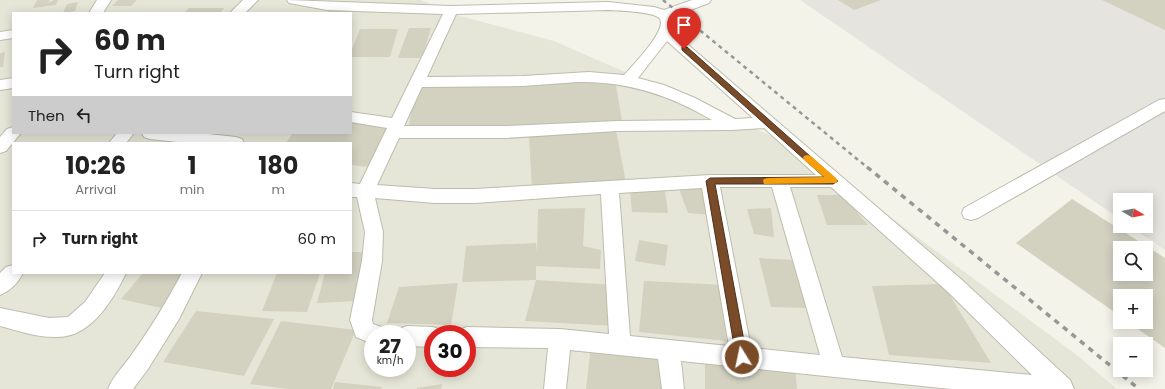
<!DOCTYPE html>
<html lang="en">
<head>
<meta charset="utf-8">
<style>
	:root { --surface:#fff; --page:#f6f6f6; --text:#222; --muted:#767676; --line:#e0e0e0 }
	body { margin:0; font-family:Poppins,sans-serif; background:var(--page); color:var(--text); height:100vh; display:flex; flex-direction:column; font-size:15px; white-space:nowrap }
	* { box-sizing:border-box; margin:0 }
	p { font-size:13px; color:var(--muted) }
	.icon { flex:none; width:22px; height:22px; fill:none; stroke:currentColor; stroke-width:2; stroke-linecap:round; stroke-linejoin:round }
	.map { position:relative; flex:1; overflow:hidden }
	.panel { position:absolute; left:12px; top:142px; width:340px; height:132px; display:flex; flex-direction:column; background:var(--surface); border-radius:0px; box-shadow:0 2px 10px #0003 }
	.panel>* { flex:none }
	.guide { position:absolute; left:12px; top:12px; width:340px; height:122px; border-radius:0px; box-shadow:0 2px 10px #0003; background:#fff; color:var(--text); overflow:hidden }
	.needle { width:26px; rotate:100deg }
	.buttons { position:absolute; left:1113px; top:193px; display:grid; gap:8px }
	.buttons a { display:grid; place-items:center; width:40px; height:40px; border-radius:0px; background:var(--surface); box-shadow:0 2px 10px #0003; font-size:20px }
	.speed { position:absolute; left:364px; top:325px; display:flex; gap:8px; font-size:20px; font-weight:700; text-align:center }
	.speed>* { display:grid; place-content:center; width:52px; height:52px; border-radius:50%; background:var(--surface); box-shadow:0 2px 10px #0003; line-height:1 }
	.speed small { font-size:10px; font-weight:400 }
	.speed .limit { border:6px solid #d22; background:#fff; color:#111 }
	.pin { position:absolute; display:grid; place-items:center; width:34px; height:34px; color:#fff; margin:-41px -17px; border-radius:50% 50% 50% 0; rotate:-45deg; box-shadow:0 0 4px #0007 }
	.pin .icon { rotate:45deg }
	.me { position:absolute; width:44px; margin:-22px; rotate:350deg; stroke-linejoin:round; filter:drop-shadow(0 0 3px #0008) }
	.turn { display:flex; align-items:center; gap:14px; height:84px; padding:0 16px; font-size:18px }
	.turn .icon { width:52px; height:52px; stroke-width:2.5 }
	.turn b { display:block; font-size:28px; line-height:34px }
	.then { display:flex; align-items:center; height:38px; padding:0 16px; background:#0003; gap:8px; font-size:15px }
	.eta { display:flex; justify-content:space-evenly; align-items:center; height:68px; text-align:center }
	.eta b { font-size:24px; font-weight:700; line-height:28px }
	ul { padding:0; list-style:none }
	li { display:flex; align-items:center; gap:12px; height:56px; padding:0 16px; border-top:1px solid var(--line) }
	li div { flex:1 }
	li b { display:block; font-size:15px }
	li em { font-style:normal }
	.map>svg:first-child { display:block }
	.residential { fill:#e6e6d8; fill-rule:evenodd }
	.industrial { fill:#e5e4de }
	.building { fill:#d3d1c0; fill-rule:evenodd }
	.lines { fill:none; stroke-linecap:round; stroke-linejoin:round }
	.minor-casing { stroke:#bdbcad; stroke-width:2 }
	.minor { fill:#fff; fill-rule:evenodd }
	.rail-far1 { stroke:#979797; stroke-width:2.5; stroke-dasharray:4 4; stroke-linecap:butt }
	.rail { stroke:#979797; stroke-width:3.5; stroke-dasharray:5.5 5.5; stroke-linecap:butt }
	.route { fill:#794b28; stroke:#4f311a }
	.slow { fill:#f59e0b }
</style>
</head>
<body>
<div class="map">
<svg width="1165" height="389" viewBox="0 0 1165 389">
	<rect width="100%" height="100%" fill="#f3f3e9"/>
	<!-- residential -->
	<path class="residential" d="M0 0H421L453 14 554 41 793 145 1078 356 1117 389H0ZM13 13H351V133H13ZM13 143H351V273H13ZM373 334H407V368H373ZM433 334H467V368H433Z"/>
	<!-- industrial -->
	<path class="industrial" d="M800 0H1165V250L1130 226H1146V200H1120V219Z"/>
	<!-- building -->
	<g class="building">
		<path d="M37 0H50L48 3 54 0H58L56 5 33 8Z"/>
		<path d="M118 0H137L131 6H112Z"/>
		<path d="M838 0H881L854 10Z"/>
		<path d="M1102 0H1165V30Z"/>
		<path d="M78 2 75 11 63 13 67 4Z"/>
		<path d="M189 8H224L220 13 185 12Z"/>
		<path d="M330 8 352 9 350 13H328Z"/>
		<path d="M409 28H431L422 58H398Z"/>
		<path d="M360 29H398L390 57H351V52Z"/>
		<path d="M5 52 3 67H0V53Z"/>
		<path d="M615 79 622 121 408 131 415 88Z"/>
		<path d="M351 121 387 126 384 144 371 167 351 165V143H286L293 133H351Z"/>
		<path d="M616 130 626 183 532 190 529 136Z"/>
		<path d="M664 184 668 213 632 212 630 189Z"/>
		<path d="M706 184 712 215 688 213 678 186Z"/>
		<path d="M817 195H842L868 225H827Z"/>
		<path d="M1072 199 1165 258V348L1128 322H1146V296H1120V316L1016 243ZM1120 248H1146V274H1120Z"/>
		<path d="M585 208 583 246 601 250 600 269 536 266V280L462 282 466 246 536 243 537 252 538 209Z"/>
		<path d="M771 208 774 237 754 234 747 209Z"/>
		<path d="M639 240 668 245 665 266 635 261Z"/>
		<path d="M351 252H368L356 301 317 303 325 273H351Z"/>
		<path d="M759 258 794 260 806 308 771 307Z"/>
		<path d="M143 273H184L161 308 121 299Z"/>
		<path d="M277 273H320L307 312 262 311Z"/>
		<path d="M536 280 616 285 615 326 525 321Z"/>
		<path d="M644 281 725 285 726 341 639 332Z"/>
		<path d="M458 283 451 325 387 323 399 287Z"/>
		<path d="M943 284 991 363 889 355 872 286Z"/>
		<path d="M196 311 274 319 244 376 163 362Z"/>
		<path d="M281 321 356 330 331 389H289L250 384Z"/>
		<path d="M591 346 659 356 663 389H586Z"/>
		<path d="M705 361 795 367 797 389H705Z"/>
		<path d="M335 382 382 387 381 389H333Z"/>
		<path d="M442 384 441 389H417V388Z"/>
	</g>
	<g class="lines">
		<!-- minor casing -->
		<g class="minor-casing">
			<g id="minor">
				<path d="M97 0H111L103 13H89Z"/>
				<path d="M243 0H258L245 13H230Z"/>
				<path d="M287 0 451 6 608 2 654 7 664 10 692 0H711L709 3 672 17C676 22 675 25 672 31L962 280 1070 380 1074 389H951L681 361 684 389H662L658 359 570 350 566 389H544L548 348 467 347V334H458L459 330 467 327 560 329 609 334 601 194 475 203H435L375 198 383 232 382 261 372 320 373 324 381 327 384 334H373V344L356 337 350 320 362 261 365 232 357 197H351V183L360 184 387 128 351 122V112L392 118 443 14 327 10 289 3ZM608 10C621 11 647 11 658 17 672 26 631 67 624 75L589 72 523 76 427 77 456 14ZM667 41 753 118 735 119 695 98 664 85 638 78ZM578 82C627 81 670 95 712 120L617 121 506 126H404L422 87 523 86ZM764 128 816 175H710L475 189H435L377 185 399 138H506L617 131 732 130ZM720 187H772L820 355 751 348ZM790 187H831L948 292 1032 375 842 357ZM702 188 729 346 630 336 619 193Z"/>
				<path d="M13 30V38L0 40V32Z"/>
				<path d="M13 78V88L0 90V80Z"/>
				<path d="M1165 99V111L978 218 971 220 964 218 962 213 964 208 1159 100Z"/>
				<path d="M13 127V133H21L6 151 0 153V137L7 129Z"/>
				<path d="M117 133H134L126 143H109Z"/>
				<path d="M142 133H199L236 137 242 139 244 143H187L150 139 144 137Z"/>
				<path d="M13 265V273H23C18 283 10 291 0 295V273L6 267Z"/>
				<path d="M105 273H126C113 300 91 337 58 337 38 338 19 331 0 326V308L49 318 68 317 85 302Z"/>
				<path d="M182 273H202L179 319 148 369 133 389H108C113 376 124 366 132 354 151 328 167 301 182 273Z"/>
				<path d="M407 326 433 327 441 330 442 334H433V347L407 346V334H397L399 329Z"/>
			</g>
		</g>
		<!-- minor -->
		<use href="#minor" class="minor"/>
		<!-- rail-far1 -->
		<path class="rail-far1" d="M663 0 868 168"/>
		<!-- rail -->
		<path class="rail" d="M867 167 1139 389"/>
	</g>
	<!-- route -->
	<path class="route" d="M682 47H687L838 181 833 184H715L747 357 745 361 742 362 738 361 736 357 706 181 710 178 824 177 682 50Z"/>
	<!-- slow -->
	<path class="slow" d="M807 155 811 156 836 178 838 181 836 183 764 184 763 181 764 179 768 178 824 177 804 160 803 158 804 156Z"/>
</svg>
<div class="buttons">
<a><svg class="needle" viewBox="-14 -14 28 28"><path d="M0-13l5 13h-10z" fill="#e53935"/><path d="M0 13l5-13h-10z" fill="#767676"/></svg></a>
<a><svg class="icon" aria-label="search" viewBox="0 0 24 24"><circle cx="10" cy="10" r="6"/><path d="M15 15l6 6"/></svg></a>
<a>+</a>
<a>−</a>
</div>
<div class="speed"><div>27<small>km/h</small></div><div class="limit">30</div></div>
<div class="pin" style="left:684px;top:49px;background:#d93025"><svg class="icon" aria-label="arrive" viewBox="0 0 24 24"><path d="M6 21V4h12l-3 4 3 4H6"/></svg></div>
<svg class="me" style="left:742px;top:357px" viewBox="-20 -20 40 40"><circle r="17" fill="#794b28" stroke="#fff" stroke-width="3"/><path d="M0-11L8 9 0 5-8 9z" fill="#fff"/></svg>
<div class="guide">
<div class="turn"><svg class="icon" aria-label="right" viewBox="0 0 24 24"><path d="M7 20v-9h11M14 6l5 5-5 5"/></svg><div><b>60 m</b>Turn right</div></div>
<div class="then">Then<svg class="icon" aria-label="left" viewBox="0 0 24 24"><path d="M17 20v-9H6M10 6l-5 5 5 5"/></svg></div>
</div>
<section class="panel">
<div class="eta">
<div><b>10:26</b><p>Arrival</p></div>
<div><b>1</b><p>min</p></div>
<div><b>180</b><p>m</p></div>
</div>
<ul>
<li><svg class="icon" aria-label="right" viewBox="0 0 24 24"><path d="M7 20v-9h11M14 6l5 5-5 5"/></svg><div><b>Turn right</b></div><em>60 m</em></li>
</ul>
</section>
</div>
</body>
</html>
